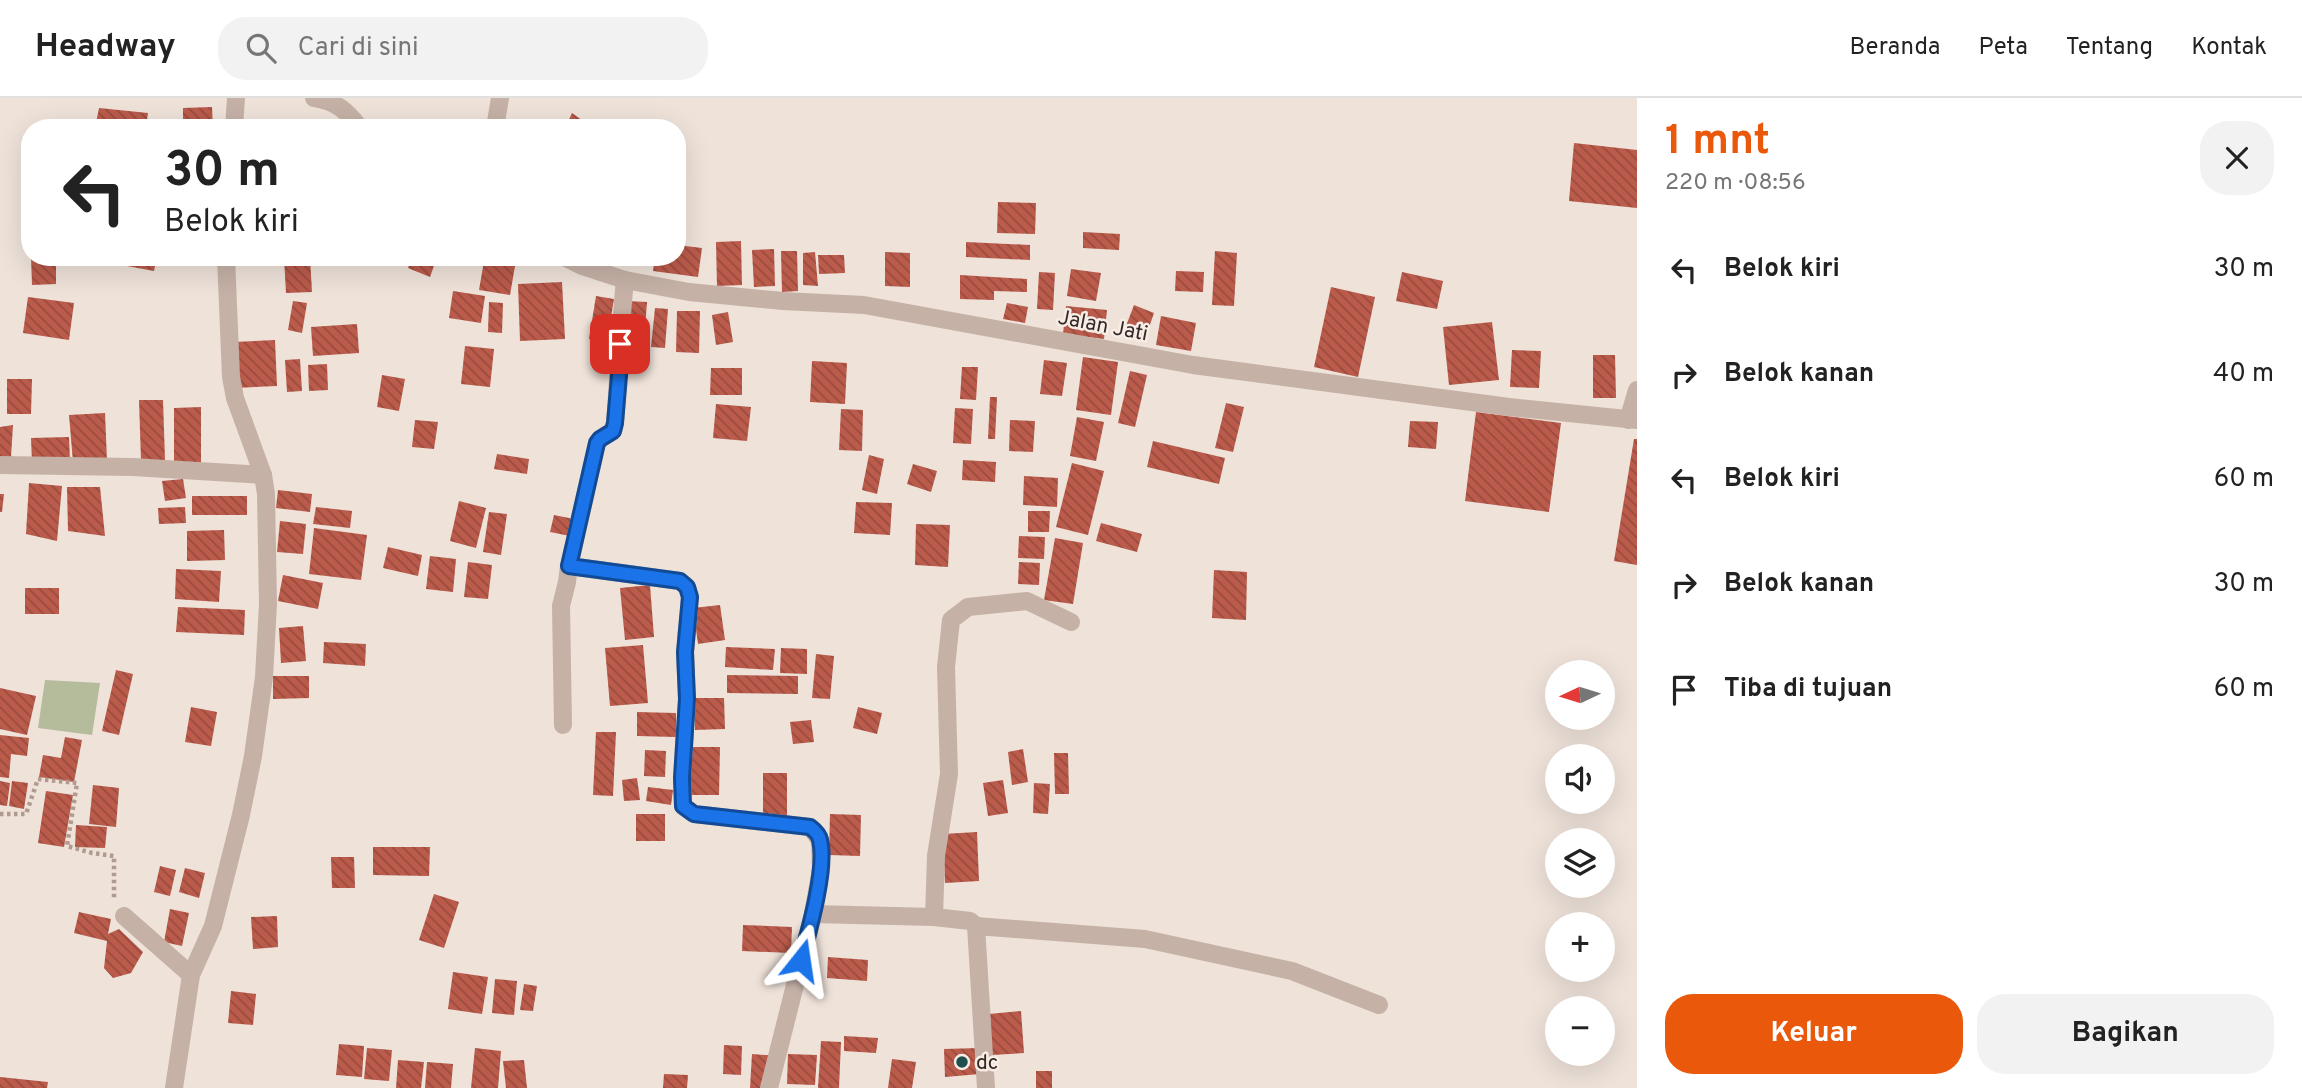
<!DOCTYPE html>
<html lang="id">
<head>
<meta charset="utf-8">
<style>
	:root { --surface:#fff; --page:#f2f2f2; --text:#222; --muted:#767676; --line:#e0e0e0; --accent:#ea580c }
	body { margin:0; font-family:Overpass,sans-serif; background:var(--page); color:var(--text); height:100vh; display:flex; flex-direction:column; font-size:26px; white-space:nowrap }
	* { box-sizing:border-box; margin:0 }
	p { font-size:23px; color:var(--muted) }
	.icon { flex:none; width:38px; height:38px; fill:none; stroke:currentColor; stroke-width:2; stroke-linecap:round; stroke-linejoin:round }
	.map { position:relative; flex:1; overflow:hidden }
	.drawer { display:flex; flex-direction:column; background:var(--surface); width:665px }
	.drawer>* { flex:none }
	.guide { position:absolute; left:21px; top:21px; width:665px; height:147px; border-radius:28px; box-shadow:0 7px 28px #0002; background:#fff; color:var(--text); overflow:hidden }
	.needle { width:46px; rotate:266deg }
	.buttons { position:absolute; left:1545px; top:562px; display:grid; gap:14px }
	.buttons a { display:grid; place-items:center; width:70px; height:70px; border-radius:50%; background:var(--surface); box-shadow:0 7px 28px #0002; font-size:35px }
	.pin { position:absolute; display:grid; place-items:center; width:60px; height:60px; color:#fff; margin:-30px; border-radius:14px; box-shadow:0 4px 10px #0006 }
	.me { position:absolute; width:77px; margin:-38px; rotate:15deg; stroke-linejoin:round; filter:drop-shadow(0 0 5px #0008) }
	.turn { display:flex; align-items:center; gap:24px; height:147px; padding:0 28px; font-size:32px }
	.turn .icon { width:91px; height:91px; stroke-width:2.5 }
	.turn b { display:block; font-size:49px; line-height:60px }
	.round { display:grid; place-items:center; flex:none; width:74px; height:74px; border-radius:28px; background:var(--page) }
	.summary { display:flex; align-items:center; justify-content:space-between; height:119px; padding:0 28px }
	h1 { font-size:42px; font-weight:700; line-height:52px; color:var(--accent) }
	.cta { display:flex; gap:14px; margin-top:auto; padding:14px 28px }
	.cta a { flex:1; height:80px; border-radius:28px; background:var(--accent); color:#fff; font-size:28px; font-weight:700; line-height:80px; text-align:center }
	.cta a+a { background:var(--page); color:var(--text) }
	ul { padding:0; list-style:none }
	li { display:flex; align-items:center; gap:21px; height:105px; padding:0 28px }
	li div { flex:1 }
	li b { display:block; font-size:26px }
	li em { font-style:normal }
	header { display:flex; align-items:center; gap:42px; box-sizing:border-box; height:98px; padding:0 35px; background:var(--surface); border-bottom:2px solid var(--line) }
	header strong { font-size:33px }
	nav { display:flex; gap:38px; margin-inline-start:auto; font-size:24px }
	.search { width:490px; height:63px; background:var(--page); display:flex; align-items:center; gap:18px; box-sizing:border-box; padding:0 24px; border-radius:28px; color:var(--muted); font-size:26px }
	main { display:flex; flex:1; min-height:0 }
	.map>svg:first-child { display:block }
	.green { fill:#b4bc9b }
	.building { fill:url(#building-back-hatch) }
	.lines { fill:none; stroke-linecap:round; stroke-linejoin:round }
	.path { stroke:#b19b91; stroke-width:4.5; stroke-dasharray:3.5 3.5; stroke-linecap:butt }
	.street { stroke:#c5b1a6; stroke-width:18 }
	.route-casing { stroke:#114b97; stroke-width:18 }
	.route { stroke:#1a73e8; stroke-width:12 }
	.poi-dot { fill:#20504e; stroke:#f7ede5; stroke-width:2.5 }
	.labels { text-anchor:middle; stroke-width:5; stroke-linejoin:round; paint-order:stroke }
	.street-label { font-size:21px; fill:#322926; stroke:#f7ede5 }
	.poi-label { font-size:21px; fill:#322926; stroke:#f7ede5; text-anchor:start }
</style>
</head>
<body>
<header>
<strong>Headway</strong>
<div class="search"><svg class="icon" aria-label="search" viewBox="0 0 24 24"><circle cx="10" cy="10" r="6"/><path d="M15 15l6 6"/></svg>Cari di sini</div>
<nav><a>Beranda</a><a>Peta</a><a>Tentang</a><a>Kontak</a></nav>
</header>
<main>
<div class="map">
<svg width="1637" height="990" viewBox="0 0 1637 990">
	<defs>
		<pattern id="building-back-hatch" width="6" height="6" patternUnits="userSpaceOnUse" patternTransform="scale(1.75)"><rect width="6" height="6" fill="#bb5b4b"/><path d="M-1 5l2 2M0 0l6 6M5-1l2 2" fill="none" stroke="#994b3e"/></pattern>
	</defs>
	<rect width="100%" height="100%" fill="#eee2d9"/>
	<!-- green -->
	<path class="green" d="M45 582 100 585 92 637 38 630Z"/>
	<!-- building -->
	<g class="building">
		<path d="M212 9 213 30H183V10Z"/>
		<path d="M99 10 148 15 146 30H95Z"/>
		<path d="M572 15 593 30H565Z"/>
		<rect x="255" y="27" width="34" height="3"/>
		<path d="M1574 45 1637 52V110L1569 103Z"/>
		<path d="M998 104 1036 105 1035 136 997 135Z"/>
		<path d="M1083 134 1120 136 1119 152 1083 150Z"/>
		<path d="M741 143 742 187 717 188 716 144Z"/>
		<path d="M966 144 1030 147V162L966 159Z"/>
		<path d="M677 147 702 150 698 179 653 173 655 159H677Z"/>
		<path d="M774 151 775 188 754 189 752 152Z"/>
		<path d="M781 153H797L798 193 782 194Z"/>
		<path d="M1215 153 1237 155 1234 208 1212 207Z"/>
		<path d="M815 154 818 188 803 187V155Z"/>
		<path d="M885 154 910 155V189L885 188Z"/>
		<path d="M818 157H844L845 175 819 176Z"/>
		<path d="M31 159H70L71 165H56V186L32 187Z"/>
		<path d="M128 159H157L154 173 127 168Z"/>
		<path d="M310 159 312 194 286 195 284 160Z"/>
		<path d="M412 159H437L430 179 408 170Z"/>
		<path d="M484 163 515 168 510 197 479 192Z"/>
		<path d="M1071 171 1101 175 1096 203 1067 198Z"/>
		<path d="M1176 173 1204 174 1203 194 1175 193Z"/>
		<path d="M1039 174 1055 175 1053 212 1037 211Z"/>
		<path d="M1402 174 1443 183 1437 211 1396 203Z"/>
		<path d="M960 177 1027 181V194L994 193V202L960 201Z"/>
		<path d="M562 184 565 241 520 243 518 186Z"/>
		<path d="M1331 189 1375 199 1358 279 1314 269Z"/>
		<path d="M453 193 485 198 481 225 449 220Z"/>
		<path d="M596 198 614 201 607 243 589 241Z"/>
		<path d="M28 199 74 205 69 242 23 235Z"/>
		<path d="M293 203 307 205 302 235 288 232Z"/>
		<path d="M626 203 647 204 644 243 623 242Z"/>
		<path d="M489 204 503 205 502 235 488 234Z"/>
		<path d="M1007 205 1028 209 1025 225 1003 221Z"/>
		<path d="M1134 207 1154 215 1144 244 1123 236Z"/>
		<path d="M1066 208 1107 212 1104 241 1063 236Z"/>
		<path d="M655 210 668 211 665 250 651 249Z"/>
		<path d="M677 213H700L699 255 676 254Z"/>
		<path d="M728 214 733 244 716 247 712 217Z"/>
		<path d="M1161 218 1196 225 1191 253 1156 247Z"/>
		<path d="M1492 224 1499 282 1449 287 1443 229Z"/>
		<path d="M357 226 359 255 313 258 311 229Z"/>
		<path d="M275 242 277 288 235 290 233 244Z"/>
		<path d="M465 248 494 251 490 289 461 286Z"/>
		<path d="M1512 252 1541 253 1539 290 1510 289Z"/>
		<path d="M1593 257H1615L1616 300H1593Z"/>
		<path d="M1083 259 1118 264 1111 317 1076 312Z"/>
		<path d="M300 261 302 293 287 294 285 262Z"/>
		<path d="M1044 262 1067 265 1062 298 1040 296Z"/>
		<path d="M812 263 847 265 845 306 810 304Z"/>
		<path d="M327 266 328 292 309 293 308 267Z"/>
		<path d="M962 269H978L976 302 960 301Z"/>
		<path d="M711 270H742V297H710Z"/>
		<path d="M1130 273 1147 277 1135 329 1118 325Z"/>
		<path d="M382 277 405 281 399 313 377 309Z"/>
		<path d="M7 281H32L31 316H7Z"/>
		<path d="M990 299H997L995 341H988Z"/>
		<path d="M139 302H163L165 362 141 363Z"/>
		<path d="M1226 305 1244 309 1233 354 1215 350Z"/>
		<path d="M716 306 751 309 747 343 713 340Z"/>
		<path d="M201 309V366H174V310Z"/>
		<path d="M955 310 973 311 971 346 953 345Z"/>
		<path d="M841 311 863 312 862 353 839 352Z"/>
		<path d="M1476 314 1561 325 1549 414 1465 403Z"/>
		<path d="M105 315 107 363 73 364 69 317Z"/>
		<path d="M1077 319 1104 324 1096 363 1070 358Z"/>
		<path d="M415 322 438 324 434 351 412 349Z"/>
		<path d="M1010 322 1035 323 1033 354 1009 353Z"/>
		<path d="M1410 323 1438 324 1436 351 1408 349Z"/>
		<path d="M13 327 11 359 0 360V329Z"/>
		<path d="M69 339 70 363 32 365 31 340Z"/>
		<path d="M1634 341H1637V467L1614 463Z"/>
		<path d="M1153 343 1225 360 1219 386 1147 369Z"/>
		<path d="M497 356 529 361 527 376 494 371Z"/>
		<path d="M869 357 884 361 877 396 862 392Z"/>
		<path d="M963 362 996 364 995 384 962 382Z"/>
		<path d="M1072 365 1104 373 1088 437 1056 429Z"/>
		<path d="M913 366 937 373 931 394 907 386Z"/>
		<path d="M1024 378 1058 380 1057 409 1023 407Z"/>
		<path d="M183 381 186 400 165 403 162 383Z"/>
		<path d="M29 385 62 388 57 443 26 436Z"/>
		<path d="M67 389H100L105 438 68 433Z"/>
		<path d="M278 392 312 396 310 414 276 410Z"/>
		<path d="M0 396H4L2 414H0Z"/>
		<rect x="192" y="398" width="55" height="19"/>
		<path d="M459 403 486 410 476 450 450 443Z"/>
		<path d="M856 404 892 405 890 437 854 435Z"/>
		<path d="M185 409 186 425 159 426 158 410Z"/>
		<path d="M316 409 352 413 350 430 313 426Z"/>
		<path d="M1028 413H1050L1049 434H1028Z"/>
		<path d="M489 414 507 416 501 457 483 454Z"/>
		<path d="M554 417 579 422 575 439 550 434Z"/>
		<path d="M280 423 306 426 303 456 277 454Z"/>
		<path d="M1101 425 1142 436 1137 454 1096 443Z"/>
		<path d="M916 426 950 427 948 469 915 467Z"/>
		<path d="M314 430 367 437 361 482 309 476Z"/>
		<path d="M224 432 225 462 187 463V433Z"/>
		<path d="M1019 438 1045 439 1044 461 1018 460Z"/>
		<path d="M1055 440 1083 445 1073 506 1044 502Z"/>
		<path d="M388 449 422 457 418 478 383 470Z"/>
		<path d="M430 458 456 461 453 494 426 491Z"/>
		<path d="M468 464 492 467 488 501 464 499Z"/>
		<path d="M1019 464 1040 465 1039 487 1018 486Z"/>
		<path d="M176 471 221 473 219 504 175 501Z"/>
		<path d="M1214 472 1247 474 1246 522 1212 520Z"/>
		<path d="M283 477 323 485 318 511 278 503Z"/>
		<path d="M650 487 654 539 625 542 620 490Z"/>
		<rect x="25" y="490" width="34" height="26"/>
		<path d="M720 507 725 542 698 546 693 510Z"/>
		<path d="M178 509 245 512 244 537 176 534Z"/>
		<path d="M303 528 306 563 281 565 279 530Z"/>
		<path d="M324 544 366 546 365 568 323 565Z"/>
		<path d="M643 547 648 605 610 608 605 550Z"/>
		<path d="M726 549 775 551 773 572 725 569Z"/>
		<path d="M781 550 807 551V576L780 575Z"/>
		<path d="M816 556 834 558 830 601 812 600Z"/>
		<path d="M116 572 133 576 119 637 102 633Z"/>
		<path d="M727 577 798 578V596L727 595Z"/>
		<path d="M273 578H309V600L273 601Z"/>
		<path d="M0 590 36 598 27 637 0 631Z"/>
		<path d="M694 600H724L725 631 695 632Z"/>
		<path d="M191 609 217 614 211 648 185 644Z"/>
		<path d="M858 609 882 615 877 636 853 630Z"/>
		<path d="M637 614 676 615V639L637 638Z"/>
		<path d="M811 622 814 644 793 646 790 624Z"/>
		<path d="M596 634H616L613 698 593 697Z"/>
		<path d="M0 637 29 640 27 658 11 656 9 680 0 679Z"/>
		<path d="M65 639 82 642 74 684 39 679 43 657 61 660Z"/>
		<path d="M690 649H720L719 697H690Z"/>
		<path d="M1023 651 1028 684 1012 687 1008 654Z"/>
		<path d="M645 652 666 653 665 679 644 678Z"/>
		<path d="M1054 655H1068L1069 696H1055Z"/>
		<rect x="763" y="675" width="24" height="58"/>
		<path d="M637 680 640 702 624 703 622 682Z"/>
		<path d="M1003 682 1008 715 988 718 983 685Z"/>
		<path d="M0 683 10 685 7 708 0 707Z"/>
		<path d="M12 683 28 685 24 711 9 708Z"/>
		<path d="M1034 685 1050 686 1048 716 1033 715Z"/>
		<path d="M93 687 119 690 116 729 89 726Z"/>
		<path d="M648 689 673 692 671 707 646 703Z"/>
		<path d="M46 693 73 697 64 749 38 745Z"/>
		<rect x="636" y="716" width="29" height="27"/>
		<path d="M830 716 861 717 860 758 829 757Z"/>
		<path d="M76 727 107 729 105 750 75 749Z"/>
		<path d="M977 734 979 783 945 785 943 736Z"/>
		<path d="M373 749H430L429 778 373 777Z"/>
		<path d="M331 759H354L355 790H332Z"/>
		<path d="M160 768 176 772 170 798 154 794Z"/>
		<path d="M185 770 205 775 199 800 179 794Z"/>
		<path d="M434 796 459 804 444 850 419 842Z"/>
		<path d="M170 811 189 815 182 848 164 844Z"/>
		<path d="M79 814 111 821 108 836 119 831 143 854 131 875 113 880 104 870 107 843 74 835Z"/>
		<path d="M277 818 278 849 253 851 251 819Z"/>
		<path d="M743 827 792 829 791 855 742 853Z"/>
		<path d="M828 859 868 862 867 883 827 880Z"/>
		<path d="M453 874 488 879 482 916 448 911Z"/>
		<path d="M495 881 517 883 514 917 492 915Z"/>
		<path d="M524 886 537 888 533 913 520 912Z"/>
		<path d="M231 893 256 896 253 927 228 925Z"/>
		<path d="M1021 913 1024 955 992 957 989 916Z"/>
		<path d="M844 938 878 940 876 955 844 953Z"/>
		<path d="M821 943 841 944 839 990H818Z"/>
		<path d="M339 946 364 948 362 979 336 977Z"/>
		<path d="M724 947 742 948 741 977 723 976Z"/>
		<path d="M367 950 392 952 389 983 364 981Z"/>
		<path d="M475 950 501 953 498 990H471Z"/>
		<path d="M979 950 980 976 945 979 944 951Z"/>
		<path d="M752 956 779 958 777 990H750Z"/>
		<path d="M788 956 817 957 815 987 787 986Z"/>
		<path d="M892 961 916 964 912 990H888Z"/>
		<path d="M398 962 424 964 421 990H396Z"/>
		<path d="M524 962 527 990H506L503 963Z"/>
		<path d="M427 964 453 966 451 990H425Z"/>
		<rect x="1036" y="973" width="16" height="17"/>
		<path d="M664 976 688 977 687 990H663Z"/>
		<path d="M0 979 48 984 47 990H0Z"/>
	</g>
	<g class="lines">
		<!-- path -->
		<path class="path" d="M0 716H26L38 681 77 685 67 748 92 755 114 758V802"/>
		<!-- street -->
		<g class="street">
			<path d="M314 0C337 4 346 12 360 30"/>
			<path d="M234 30 236 0"/>
			<path d="M495 30 500 0"/>
			<path d="M564 159 582 168 625 182 689 194 783 203 864 207 1193 267 1509 309 1637 322"/>
			<path d="M625 182C620 230 619 277 615 325L613 333 600 341 597 345 569 468 680 483 687 489 690 499 685 554 687 601 682 679 683 708 694 716 810 729 820 742 821 771 813 816 769 990"/>
			<path d="M1628 322 1637 292"/>
			<path d="M0 367 133 369 263 377"/>
			<path d="M563 627 561 508 567 484 569 468"/>
			<path d="M813 816 934 819"/>
			<path d="M124 818 191 877"/>
			<path d="M976 828 1145 841 1292 873 1379 907"/>
			<path d="M174 990 191 877 213 828 241 717 253 658 264 579 268 506 266 396 263 377 235 300 231 279 226 159"/>
			<path d="M986 990 976 828 970 823 934 819 936 758 949 676 946 569 951 522 968 509 1027 503 1071 524"/>
		</g>
	</g>
	<g class="lines">
		<!-- route casing -->
		<g class="route-casing">
			<path id="route" d="M620 246 621 254 615 325 613 333 600 341 597 345 569 468 680 483 687 489 690 499 685 554 687 601 682 680 683 708 694 716 810 729C814 732 819 736 820 742 827 770 809 833 801 862"/>
		</g>
		<!-- route -->
		<use href="#route" class="route"/>
	</g>
	<!-- markers -->
	<circle class="poi-dot" cx="962" cy="964" r="7"/>
	<g class="labels">
		<!-- street labels -->
		<g class="street-label">
			<text transform="translate(1103 227) rotate(11)" y="7">Jalan Jati</text>
		</g>
		<!-- poi labels -->
		<g class="poi-label">
			<text x="976" y="971">dc</text>
		</g>
	</g>
</svg>
<div class="buttons">
<a><svg class="needle" viewBox="-14 -14 28 28"><path d="M0-13l5 13h-10z" fill="#e53935"/><path d="M0 13l5-13h-10z" fill="#767676"/></svg></a>
<a><svg class="icon" aria-label="sound" viewBox="0 0 24 24"><path d="M4 9h4l5-4v14l-5-4H4zM17 9q2 3 0 6"/></svg></a>
<a><svg class="icon" aria-label="layers" viewBox="0 0 24 24"><path d="M12 4l9 5-9 5-9-5zM3 14l9 5 9-5"/></svg></a>
<a>+</a>
<a>−</a>
</div>
<div class="pin" style="left:620px;top:246px;background:#d93025"><svg class="icon" aria-label="arrive" viewBox="0 0 24 24"><path d="M6 21V4h12l-3 4 3 4H6"/></svg></div>
<svg class="me" style="left:801px;top:862px" viewBox="-20 -20 40 40"><path d="M0-17L14 15 0 8-14 15z" fill="#1a73e8" stroke="#fff" stroke-width="4"/></svg>
<div class="guide">
<div class="turn"><svg class="icon" aria-label="left" viewBox="0 0 24 24"><path d="M17 20v-9H6M10 6l-5 5 5 5"/></svg><div><b>30 m</b>Belok kiri</div></div>
</div>
</div>
<section class="drawer">
<div class="summary"><div><h1>1 mnt</h1><p>220 m · 08:56</p></div><a class="round"><svg class="icon" aria-label="close" viewBox="0 0 24 24"><path d="M6 6l12 12M18 6L6 18"/></svg></a></div>
<ul>
<li><svg class="icon" aria-label="left" viewBox="0 0 24 24"><path d="M17 20v-9H6M10 6l-5 5 5 5"/></svg><div><b>Belok kiri</b></div><em>30 m</em></li>
<li><svg class="icon" aria-label="right" viewBox="0 0 24 24"><path d="M7 20v-9h11M14 6l5 5-5 5"/></svg><div><b>Belok kanan</b></div><em>40 m</em></li>
<li><svg class="icon" aria-label="left" viewBox="0 0 24 24"><path d="M17 20v-9H6M10 6l-5 5 5 5"/></svg><div><b>Belok kiri</b></div><em>60 m</em></li>
<li><svg class="icon" aria-label="right" viewBox="0 0 24 24"><path d="M7 20v-9h11M14 6l5 5-5 5"/></svg><div><b>Belok kanan</b></div><em>30 m</em></li>
<li><svg class="icon" aria-label="arrive" viewBox="0 0 24 24"><path d="M6 21V4h12l-3 4 3 4H6"/></svg><div><b>Tiba di tujuan</b></div><em>60 m</em></li>
</ul>
<div class="cta"><a>Keluar</a><a>Bagikan</a></div>
</section>
</main>
</body>
</html>
